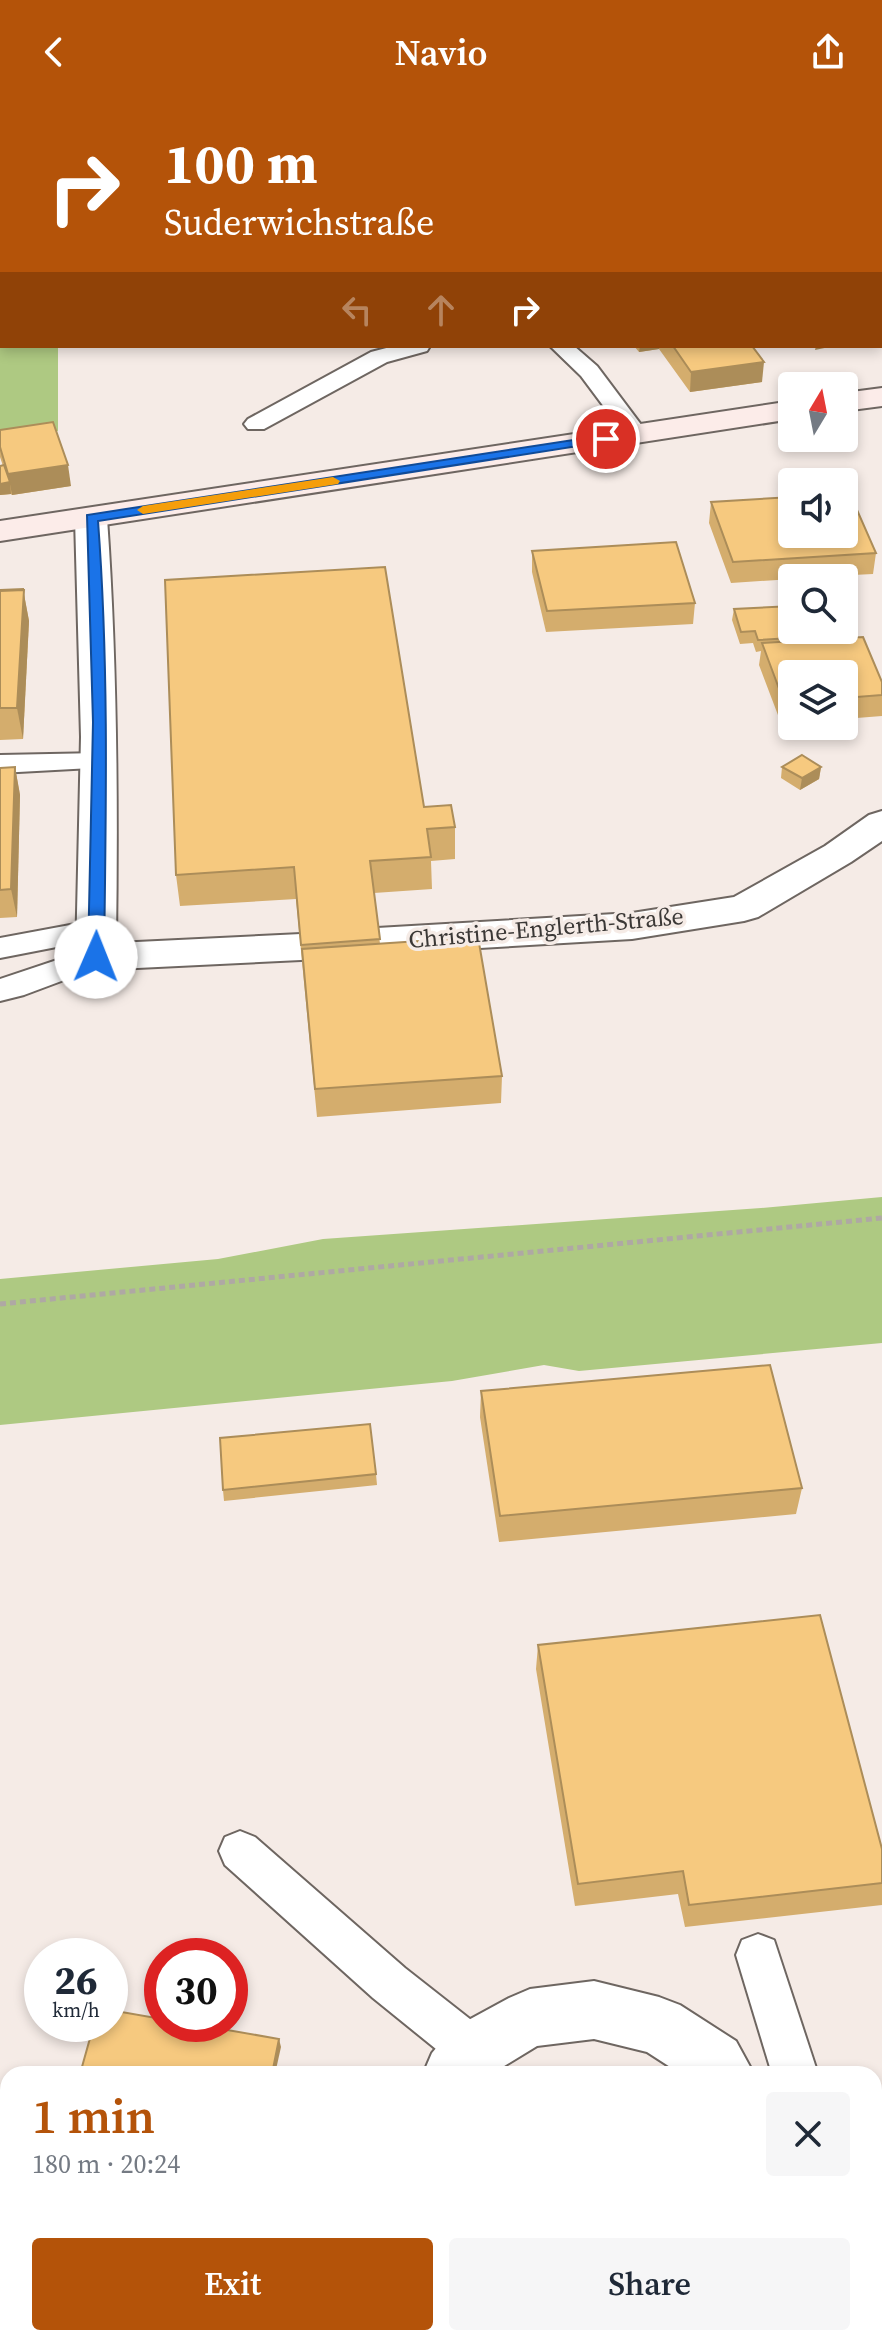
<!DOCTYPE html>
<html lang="en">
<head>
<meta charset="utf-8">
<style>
	:root { --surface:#fff; --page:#f6f6f7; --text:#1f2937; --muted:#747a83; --accent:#b45309 }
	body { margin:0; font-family:"Source Serif 4",serif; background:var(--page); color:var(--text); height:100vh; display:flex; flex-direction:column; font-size:30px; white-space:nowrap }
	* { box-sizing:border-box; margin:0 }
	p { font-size:26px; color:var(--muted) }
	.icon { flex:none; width:44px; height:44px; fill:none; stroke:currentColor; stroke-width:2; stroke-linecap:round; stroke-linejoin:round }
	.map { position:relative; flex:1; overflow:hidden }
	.sheet { position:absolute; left:0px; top:1962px; width:882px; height:280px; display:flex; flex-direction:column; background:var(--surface); border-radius:24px 24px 0 0; box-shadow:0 4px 12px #0003 }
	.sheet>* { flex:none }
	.banner { position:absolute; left:0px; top:0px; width:882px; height:244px; box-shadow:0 4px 12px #0003; background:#b45309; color:#fff; overflow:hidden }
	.needle { width:52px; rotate:10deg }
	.fabs { position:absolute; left:778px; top:268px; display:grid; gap:16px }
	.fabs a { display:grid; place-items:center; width:80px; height:80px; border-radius:8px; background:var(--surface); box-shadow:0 4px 12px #0003; font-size:40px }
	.speed { position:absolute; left:24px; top:1834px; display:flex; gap:16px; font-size:40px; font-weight:700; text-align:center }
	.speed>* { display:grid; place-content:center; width:104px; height:104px; border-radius:50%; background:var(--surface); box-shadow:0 4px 12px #0003; line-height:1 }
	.speed small { font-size:20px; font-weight:400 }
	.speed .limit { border:12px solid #d22; background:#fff; color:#111 }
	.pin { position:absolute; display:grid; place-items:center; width:68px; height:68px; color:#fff; margin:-34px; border:4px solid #fff; border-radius:50%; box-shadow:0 2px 8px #0007 }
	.me { position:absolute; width:88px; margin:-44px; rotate:1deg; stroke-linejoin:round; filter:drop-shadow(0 0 6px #0008) }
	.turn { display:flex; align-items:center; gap:28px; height:168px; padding:0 32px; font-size:36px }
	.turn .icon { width:104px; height:104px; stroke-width:2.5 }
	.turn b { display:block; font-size:56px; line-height:68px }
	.lanes { display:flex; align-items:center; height:76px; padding:0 32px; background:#0003; justify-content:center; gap:40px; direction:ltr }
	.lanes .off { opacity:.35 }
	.round { display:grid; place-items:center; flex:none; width:84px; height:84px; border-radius:8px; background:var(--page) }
	.headline { display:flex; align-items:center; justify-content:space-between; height:136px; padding:0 32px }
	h1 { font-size:48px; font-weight:600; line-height:60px; color:var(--accent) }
	.button { display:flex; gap:16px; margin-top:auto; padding:16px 32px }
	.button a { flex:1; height:92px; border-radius:8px; background:var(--accent); color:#fff; font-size:32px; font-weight:600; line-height:92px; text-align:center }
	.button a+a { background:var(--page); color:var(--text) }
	header { display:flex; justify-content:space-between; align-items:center; height:104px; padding:0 32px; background:var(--accent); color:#fff; font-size:36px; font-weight:600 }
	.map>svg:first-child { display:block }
	.green { fill:#aec982 }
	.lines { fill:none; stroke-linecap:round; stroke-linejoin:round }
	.lane-casing { stroke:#6e6661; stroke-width:4 }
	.street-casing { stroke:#6e6661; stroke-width:4 }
	.secondary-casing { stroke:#6e6661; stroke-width:4 }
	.path { stroke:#afa8a4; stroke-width:5; stroke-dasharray:6 4; stroke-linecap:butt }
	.lane { fill:#fff; fill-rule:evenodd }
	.street { fill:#fff; fill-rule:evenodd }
	.secondary { fill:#fcece9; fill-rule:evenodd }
	.wall { fill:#d4ad6d }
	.shaded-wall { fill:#ac8d59 }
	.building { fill:#f6c97f; stroke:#ac8d59; stroke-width:2 }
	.route { fill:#1a73e8; stroke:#114b97; stroke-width:2 }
	.slow { fill:#f59e0b }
	.labels { text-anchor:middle; stroke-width:7; stroke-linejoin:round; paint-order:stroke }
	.street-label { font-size:24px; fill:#3b3836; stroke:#f5ebe6 }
</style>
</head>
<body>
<header><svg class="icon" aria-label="back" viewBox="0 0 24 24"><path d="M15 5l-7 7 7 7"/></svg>Navio<svg class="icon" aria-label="share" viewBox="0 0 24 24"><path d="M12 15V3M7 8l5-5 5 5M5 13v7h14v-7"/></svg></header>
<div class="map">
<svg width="882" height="2242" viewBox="0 0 882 2242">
	<rect width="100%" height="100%" fill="#f5ebe6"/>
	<!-- green -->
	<g class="green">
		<path d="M53 0H413L415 2H54Z"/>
		<path d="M0 155 2 242H58V327L0 337Z"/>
		<path d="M882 1093V1239L579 1267 544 1261 452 1277 0 1321V1175L218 1155 323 1135 761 1104Z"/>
		<path d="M0 2096 8 2098V2234H328L332 2242H0Z"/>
		<path d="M882 2171V2242H794L799 2234H874V2172Z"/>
	</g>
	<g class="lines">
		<!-- lane casing -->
		<g class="lane-casing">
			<g id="lane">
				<path d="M394 242H430L427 247 387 258 264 325H248L244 320 248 315 371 248Z"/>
				<path d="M550 242H574L597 262 648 330 644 335H628L581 272Z"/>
				<path d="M100 649 110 651 114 657 110 663 0 669V651Z"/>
				<path d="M97 816 108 819 112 826 108 833 0 854V834Z"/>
				<path d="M96 843 107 846 111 853 107 860 24 891 0 897V875Z"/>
				<path d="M240 1727 255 1733 405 1864 489 1930 496 1946 489 1962 473 1969 457 1962 373 1894 225 1761 219 1747 225 1733Z"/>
				<path d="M758 1830 774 1836 818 1970H772L736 1851 742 1836Z"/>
				<path d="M0 2005 8 2006V2052L0 2051Z"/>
			</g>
		</g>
		<!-- street casing -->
		<g class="street-casing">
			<g id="street">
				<path d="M91 405 102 407 107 414C117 556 118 697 116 839L301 830 315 834 321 843 315 852 301 856 96 866 82 862 76 853 81 633 75 414 80 407Z"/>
				<path d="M882 707V737L851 758 758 813 744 817 632 835 377 850 363 846 358 837 363 828 377 824 632 809 734 793 825 742 869 711Z"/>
				<path d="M594 1877 659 1893 680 1901 736 1937 754 1970H681L647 1948 594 1935 537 1942 491 1970H423L432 1949 452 1925 509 1894 530 1885Z"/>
				<path d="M882 2042V2102L874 2103V2043Z"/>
				<path d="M428 2234H499L502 2242H431Z"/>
				<path d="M701 2234H769L766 2242H698Z"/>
			</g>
		</g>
		<!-- secondary casing -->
		<g class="secondary-casing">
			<g id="secondary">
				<path d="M882 284V302L844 307V289Z"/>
				<path d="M792 297V315L0 437V417Z"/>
			</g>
		</g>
		<!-- path -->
		<path class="path" d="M0 1200 882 1114"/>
		<!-- lane -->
		<use href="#lane" class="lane"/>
		<!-- street -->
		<use href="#street" class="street"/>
		<!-- secondary -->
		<use href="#secondary" class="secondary"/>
	</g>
	<!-- wall -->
	<g class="wall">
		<rect x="0" y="47" width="2" height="40"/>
		<path d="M634 242H752L762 278 690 288 659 245 639 248Z"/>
		<path d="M0 326 71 382 12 391 11 390 0 391V362H3L0 353Z"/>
		<path d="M711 398 876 449 873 470 792 474V475L731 479 709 419Z"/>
		<path d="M532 447 695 499 693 520 546 528 532 468Z"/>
		<path d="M23 485 29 517 23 635 0 636V486Z"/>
		<path d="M734 505 808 533 807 536 882 578V612L844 615V570H792V618L781 619 759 561 761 547 756 548 753 539 740 540 732 516Z"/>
		<path d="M15 663 20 691 17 813 0 814V664Z"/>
		<path d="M782 663H821L819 675 800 686 781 674Z"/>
		<path d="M424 703 455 723V755L431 757 432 785 374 789 380 840 502 972 501 999 317 1013 296 795 180 802 176 771Z"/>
		<path d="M481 1287 802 1384 796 1410 499 1438 480 1313Z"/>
		<path d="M376 1370 377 1381 224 1397 223 1386Z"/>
		<path d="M538 1541 882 1745V1801L685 1823 678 1790 575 1802 536 1565Z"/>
	</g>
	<!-- shaded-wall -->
	<g class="shaded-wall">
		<path d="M880 226H882V236L880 237Z"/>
		<path d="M640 242H659V245L639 248Z"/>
		<path d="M816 242H834L815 246Z"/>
		<path d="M764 258 762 278 690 288 691 268Z"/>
		<path d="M68 361 71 382 12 391 8 370Z"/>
		<path d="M10 378 11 390 0 391V380Z"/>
		<path d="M23 485 29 517 23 635 17 604Z"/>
		<path d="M15 663 20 691 17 813 11 785Z"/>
		<path d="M821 663 819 675 800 686 802 674Z"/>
		<path d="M279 1935 281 1943 275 1970H272Z"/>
	</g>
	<!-- building -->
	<g class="building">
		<path d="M449 0H454L456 2H437Z"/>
		<rect x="0" y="47" width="2" height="21"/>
		<rect x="880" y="138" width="2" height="37"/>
		<path d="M880 192 882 194V226H880Z"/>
		<path d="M673 242H752L764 258 691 268Z"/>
		<path d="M53 318 68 361 8 370 0 343V326Z"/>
		<path d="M4 361 10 378 0 380V362Z"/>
		<path d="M844 390H850L876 449 733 458 711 398 792 393V430H844Z"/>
		<path d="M676 438 695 499 547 507 532 447Z"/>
		<path d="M385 463 424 703 451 701 455 723 427 725 431 753 370 757 380 835 301 841 294 763 176 771 165 476Z"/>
		<path d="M23 485V486L0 487V486Z"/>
		<path d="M24 486 17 604H0V487Z"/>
		<path d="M792 502V526H805L808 533 758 536 755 527 741 528 734 505Z"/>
		<path d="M863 533 882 578V591L844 594V570H792V597L784 598 762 539Z"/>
		<path d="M802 651 821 663 802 674 782 663Z"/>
		<path d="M15 663 11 785 0 786V664Z"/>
		<path d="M478 833 502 972 315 985 302 845Z"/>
		<path d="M770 1261 802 1384 500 1412 481 1287Z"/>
		<path d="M370 1320 376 1370 223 1386 220 1334Z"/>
		<path d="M820 1511 882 1745V1779L689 1801 683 1767 578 1780 538 1541Z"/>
		<path d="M110 1906 162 1915V1920H193L279 1935 272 1970H80L94 1920H110Z"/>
	</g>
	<!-- route -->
	<path class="route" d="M606 331 610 332V337L98 417C109 562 106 707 104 853L96 858 90 857 88 853 93 618 87 411Z"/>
	<!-- slow -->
	<path class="slow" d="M333 373 340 377 338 380 143 410 137 406 143 402Z"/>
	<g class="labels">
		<!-- street labels -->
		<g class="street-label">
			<text transform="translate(546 824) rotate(-5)" y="8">Christine-Englerth-Straße</text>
		</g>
	</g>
</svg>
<div class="fabs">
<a><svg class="needle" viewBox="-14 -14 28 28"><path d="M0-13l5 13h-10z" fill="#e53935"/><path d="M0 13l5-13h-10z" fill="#747a83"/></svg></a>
<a><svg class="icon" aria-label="sound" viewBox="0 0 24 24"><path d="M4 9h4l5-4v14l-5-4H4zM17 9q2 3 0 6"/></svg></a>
<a><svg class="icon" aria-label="search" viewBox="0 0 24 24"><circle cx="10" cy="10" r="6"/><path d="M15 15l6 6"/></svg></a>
<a><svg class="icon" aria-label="layers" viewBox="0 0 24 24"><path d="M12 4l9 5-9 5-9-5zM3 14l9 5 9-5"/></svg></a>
</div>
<div class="speed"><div>26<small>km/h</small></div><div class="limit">30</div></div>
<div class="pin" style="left:606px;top:335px;background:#d93025"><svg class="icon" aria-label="arrive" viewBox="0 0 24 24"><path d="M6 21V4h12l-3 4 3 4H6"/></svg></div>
<svg class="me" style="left:96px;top:853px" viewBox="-20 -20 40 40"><circle r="19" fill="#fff"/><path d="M0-13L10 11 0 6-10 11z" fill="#1a73e8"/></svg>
<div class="banner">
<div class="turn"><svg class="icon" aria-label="right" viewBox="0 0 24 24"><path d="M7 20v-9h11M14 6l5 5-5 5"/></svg><div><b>100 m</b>Suderwichstraße</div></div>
<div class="lanes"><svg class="icon off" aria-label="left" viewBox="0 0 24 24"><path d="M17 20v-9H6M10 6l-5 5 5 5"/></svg><svg class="icon off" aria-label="ahead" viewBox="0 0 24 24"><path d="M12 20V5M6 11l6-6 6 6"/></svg><svg class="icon" aria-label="right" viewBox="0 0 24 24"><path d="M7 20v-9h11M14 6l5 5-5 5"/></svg></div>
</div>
<section class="sheet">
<div class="headline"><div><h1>1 min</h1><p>180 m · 20:24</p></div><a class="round"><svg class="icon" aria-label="close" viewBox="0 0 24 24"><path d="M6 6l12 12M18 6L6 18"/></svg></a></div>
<div class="button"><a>Exit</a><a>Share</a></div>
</section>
</div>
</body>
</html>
